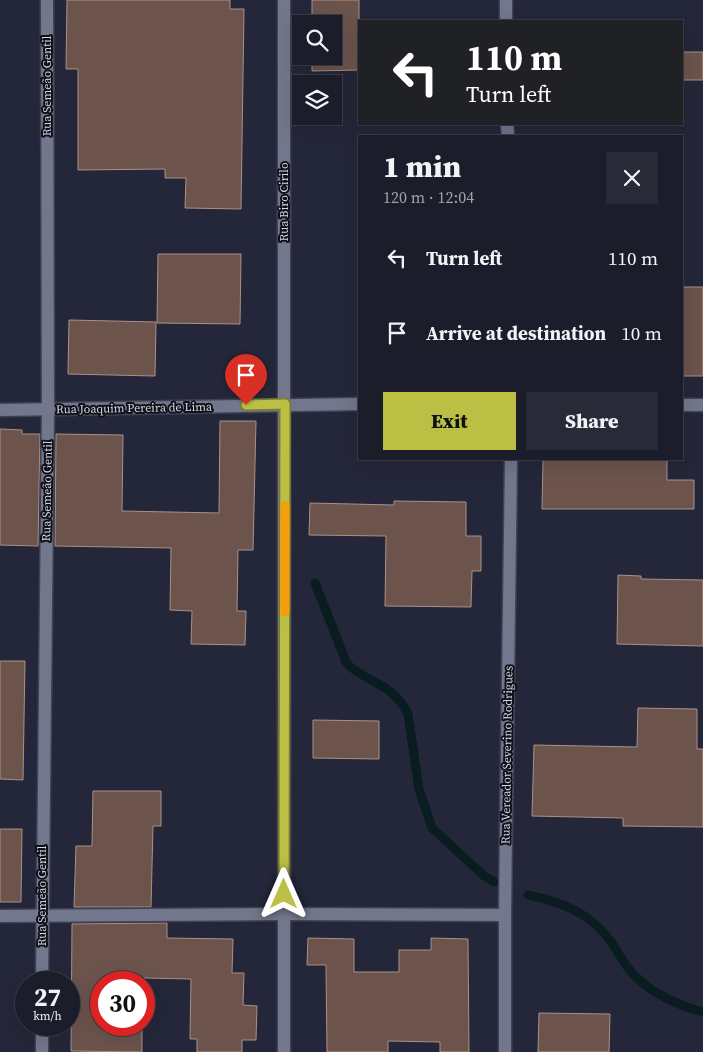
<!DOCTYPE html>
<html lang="en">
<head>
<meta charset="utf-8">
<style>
	:root { --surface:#1b1d2b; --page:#282a37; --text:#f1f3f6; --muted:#a0a2a9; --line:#393b47; --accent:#bbc045 }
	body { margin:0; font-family:"Source Serif 4",serif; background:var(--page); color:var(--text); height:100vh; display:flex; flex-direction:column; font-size:19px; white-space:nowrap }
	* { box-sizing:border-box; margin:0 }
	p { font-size:16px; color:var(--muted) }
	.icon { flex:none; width:28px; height:28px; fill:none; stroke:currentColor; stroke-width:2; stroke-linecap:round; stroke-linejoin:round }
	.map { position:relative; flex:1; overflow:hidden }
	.drawer { position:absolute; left:358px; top:135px; width:325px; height:325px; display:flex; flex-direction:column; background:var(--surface); border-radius:0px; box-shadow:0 5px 20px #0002,0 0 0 1px var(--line) }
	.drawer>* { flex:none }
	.top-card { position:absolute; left:358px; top:20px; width:325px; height:105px; border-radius:0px; box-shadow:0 5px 20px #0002,0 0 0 1px var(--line); background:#202124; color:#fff; overflow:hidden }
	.fabs { position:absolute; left:292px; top:15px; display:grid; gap:10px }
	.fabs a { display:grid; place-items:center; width:50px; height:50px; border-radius:0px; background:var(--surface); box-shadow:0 5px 20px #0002,0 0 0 1px var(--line); font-size:25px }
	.speed { position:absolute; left:15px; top:971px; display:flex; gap:10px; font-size:25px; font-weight:700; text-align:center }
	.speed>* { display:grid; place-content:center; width:65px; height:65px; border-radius:50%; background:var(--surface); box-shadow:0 5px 20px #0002,0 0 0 1px var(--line); line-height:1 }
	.speed small { font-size:12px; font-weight:400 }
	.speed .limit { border:8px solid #d22; background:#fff; color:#111 }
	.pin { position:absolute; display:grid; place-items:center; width:42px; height:42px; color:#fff; margin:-51px -21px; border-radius:50% 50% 50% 0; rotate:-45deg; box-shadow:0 0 5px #0007 }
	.pin .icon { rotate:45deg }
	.me { position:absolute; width:55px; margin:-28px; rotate:0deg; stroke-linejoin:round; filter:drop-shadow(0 0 4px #0008) }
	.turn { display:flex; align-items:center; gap:18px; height:105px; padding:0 25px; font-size:22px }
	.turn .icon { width:65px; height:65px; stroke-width:2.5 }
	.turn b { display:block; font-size:35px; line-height:42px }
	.round { display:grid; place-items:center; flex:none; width:52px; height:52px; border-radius:0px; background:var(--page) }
	.headline { display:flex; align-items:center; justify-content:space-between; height:85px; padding:0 25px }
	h1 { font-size:30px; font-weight:800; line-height:38px }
	.cta { display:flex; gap:10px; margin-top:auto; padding:10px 25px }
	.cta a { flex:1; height:58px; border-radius:0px; background:var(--accent); color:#111; font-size:20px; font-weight:800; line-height:58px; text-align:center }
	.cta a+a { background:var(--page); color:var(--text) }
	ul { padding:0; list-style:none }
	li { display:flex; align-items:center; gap:15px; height:75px; padding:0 25px }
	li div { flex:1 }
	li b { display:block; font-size:19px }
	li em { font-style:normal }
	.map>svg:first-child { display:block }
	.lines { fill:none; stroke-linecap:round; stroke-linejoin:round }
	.stream { stroke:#091c1f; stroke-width:9 }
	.building { fill:#6c544d; stroke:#ab9088 }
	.service-casing { stroke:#414353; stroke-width:15 }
	.minor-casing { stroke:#414353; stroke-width:15 }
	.service { stroke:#73778d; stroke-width:12 }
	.minor { stroke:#73778d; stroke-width:12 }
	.route-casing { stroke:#7a7d2d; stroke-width:12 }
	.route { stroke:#bbc045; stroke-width:9 }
	.slow { stroke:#f59e0b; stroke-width:9 }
	.labels { text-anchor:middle; stroke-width:4; stroke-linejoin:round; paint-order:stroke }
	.street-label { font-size:12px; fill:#d4d7e3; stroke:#0f1019 }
</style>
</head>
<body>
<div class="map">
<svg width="703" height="1052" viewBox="0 0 703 1052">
	<rect width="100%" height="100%" fill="#242739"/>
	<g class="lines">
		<!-- stream -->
		<g class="stream">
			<path d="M315 583 347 664C369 684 393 683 408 714L419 789 432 828 483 875 494 882"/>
			<path d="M528 895C562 902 591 913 612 943 619 954 626 968 636 977 653 994 680 1006 703 1012"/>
		</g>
	</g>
	<!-- building -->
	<g class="building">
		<path d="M67 0H230V9H244L241 209 185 208 186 178H165V169L78 170V69H66Z"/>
		<path d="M312 0H359V70L312 71V56H334V24H312Z"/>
		<rect x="681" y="52" width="22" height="28"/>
		<path d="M158 254H241L240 324 157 323Z"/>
		<rect x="681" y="287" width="22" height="89"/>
		<path d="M69 320 156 322 155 376 68 374Z"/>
		<path d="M220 421H256L253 550H238L237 611H246L245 645 191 644 192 611 170 610 171 548 55 546 56 434 123 435 122 511 219 513Z"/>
		<path d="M0 429 22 430V434H40L38 546 0 545Z"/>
		<path d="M543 459H667V480H694V509H542Z"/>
		<path d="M394 501 466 502V536H481V571H472L471 607 385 606 386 536 309 535 310 503 394 505Z"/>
		<path d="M618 575 641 576V579L703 580V646L617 644Z"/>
		<path d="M0 661H25L23 780 0 779Z"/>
		<path d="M638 708 697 709V749H703V827L623 826V818L532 816 534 745 637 747Z"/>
		<path d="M313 720 379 721V759L313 758Z"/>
		<path d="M93 791H161V826H153L151 907H74L76 846H92Z"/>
		<path d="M0 829H22L21 902H0Z"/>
		<path d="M167 923V938L233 939 232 973H244L243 1005 257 1006 256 1040H242V1052H197V1039H190L191 979 144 978 143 982H101V1025H142V1052L71 1051 72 924Z"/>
		<path d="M308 938 354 939V972H399V950H431V938L468 939 469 1052H440V1042L388 1041V1052H327L326 965H307Z"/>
		<path d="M539 1013 610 1014 609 1052H538Z"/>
	</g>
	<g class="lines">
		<!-- service casing -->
		<g class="service-casing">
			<path id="service" d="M505 915 506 829"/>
		</g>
		<!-- minor casing -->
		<g class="minor-casing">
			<g id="minor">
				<path d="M284 0V1052"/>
				<path d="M506 0V21"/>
				<path d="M507 124 508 136"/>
				<path d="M681 405H703"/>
				<path d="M0 410 359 404"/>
				<path d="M506 829 511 459"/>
				<path d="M0 916 284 914 505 915V1052"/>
				<path d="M42 982 48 410 47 0"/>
				<path d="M42 1025V1052"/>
			</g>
		</g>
		<!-- service -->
		<use href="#service" class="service"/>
		<!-- minor -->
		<use href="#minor" class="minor"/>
	</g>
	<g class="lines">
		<!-- route casing -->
		<g class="route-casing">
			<path id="route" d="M246 405 285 404 284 894"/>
		</g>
		<!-- route -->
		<use href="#route" class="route"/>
		<!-- slow -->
		<path class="slow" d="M285 612V506"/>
	</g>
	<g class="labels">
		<!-- street labels -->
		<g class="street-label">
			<text transform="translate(47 86) rotate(-90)" y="4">Rua Semeão Gentil</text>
			<text transform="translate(284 202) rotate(-90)" y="4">Rua Biro Cirilo</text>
			<text transform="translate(134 408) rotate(-1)" y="4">Rua Joaquim Pereira de Lima</text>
			<text transform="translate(47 491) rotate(-89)" y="4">Rua Semeão Gentil</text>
			<text transform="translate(507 755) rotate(-89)" y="4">Rua Vereador Severino Rodrigues</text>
			<text transform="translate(42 896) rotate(-90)" y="4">Rua Semeão Gentil</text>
		</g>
	</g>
</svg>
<div class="fabs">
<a><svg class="icon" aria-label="search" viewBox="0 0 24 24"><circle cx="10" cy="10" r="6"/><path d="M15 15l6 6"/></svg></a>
<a><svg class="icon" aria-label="layers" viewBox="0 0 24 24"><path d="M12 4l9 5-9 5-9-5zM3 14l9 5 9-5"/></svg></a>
</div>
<div class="speed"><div>27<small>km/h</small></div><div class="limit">30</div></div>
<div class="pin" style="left:246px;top:405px;background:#d93025"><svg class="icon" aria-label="arrive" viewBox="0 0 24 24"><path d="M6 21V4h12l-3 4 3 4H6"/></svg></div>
<svg class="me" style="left:284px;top:894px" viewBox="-20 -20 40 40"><path d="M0-17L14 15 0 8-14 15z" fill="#bbc045" stroke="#fff" stroke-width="4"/></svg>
<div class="top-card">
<div class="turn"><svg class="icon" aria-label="left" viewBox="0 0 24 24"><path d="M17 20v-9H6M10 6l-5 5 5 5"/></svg><div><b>110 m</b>Turn left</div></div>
</div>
<section class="drawer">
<div class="headline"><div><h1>1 min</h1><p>120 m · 12:04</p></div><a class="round"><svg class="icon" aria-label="close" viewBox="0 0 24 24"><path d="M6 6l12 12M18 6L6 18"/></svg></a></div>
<ul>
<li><svg class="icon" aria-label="left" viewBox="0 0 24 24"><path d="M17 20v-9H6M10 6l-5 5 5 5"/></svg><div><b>Turn left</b></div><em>110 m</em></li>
<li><svg class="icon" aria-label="arrive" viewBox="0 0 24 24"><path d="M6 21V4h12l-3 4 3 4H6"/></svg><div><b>Arrive at destination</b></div><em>10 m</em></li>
</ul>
<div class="cta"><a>Exit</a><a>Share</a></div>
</section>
</div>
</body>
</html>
